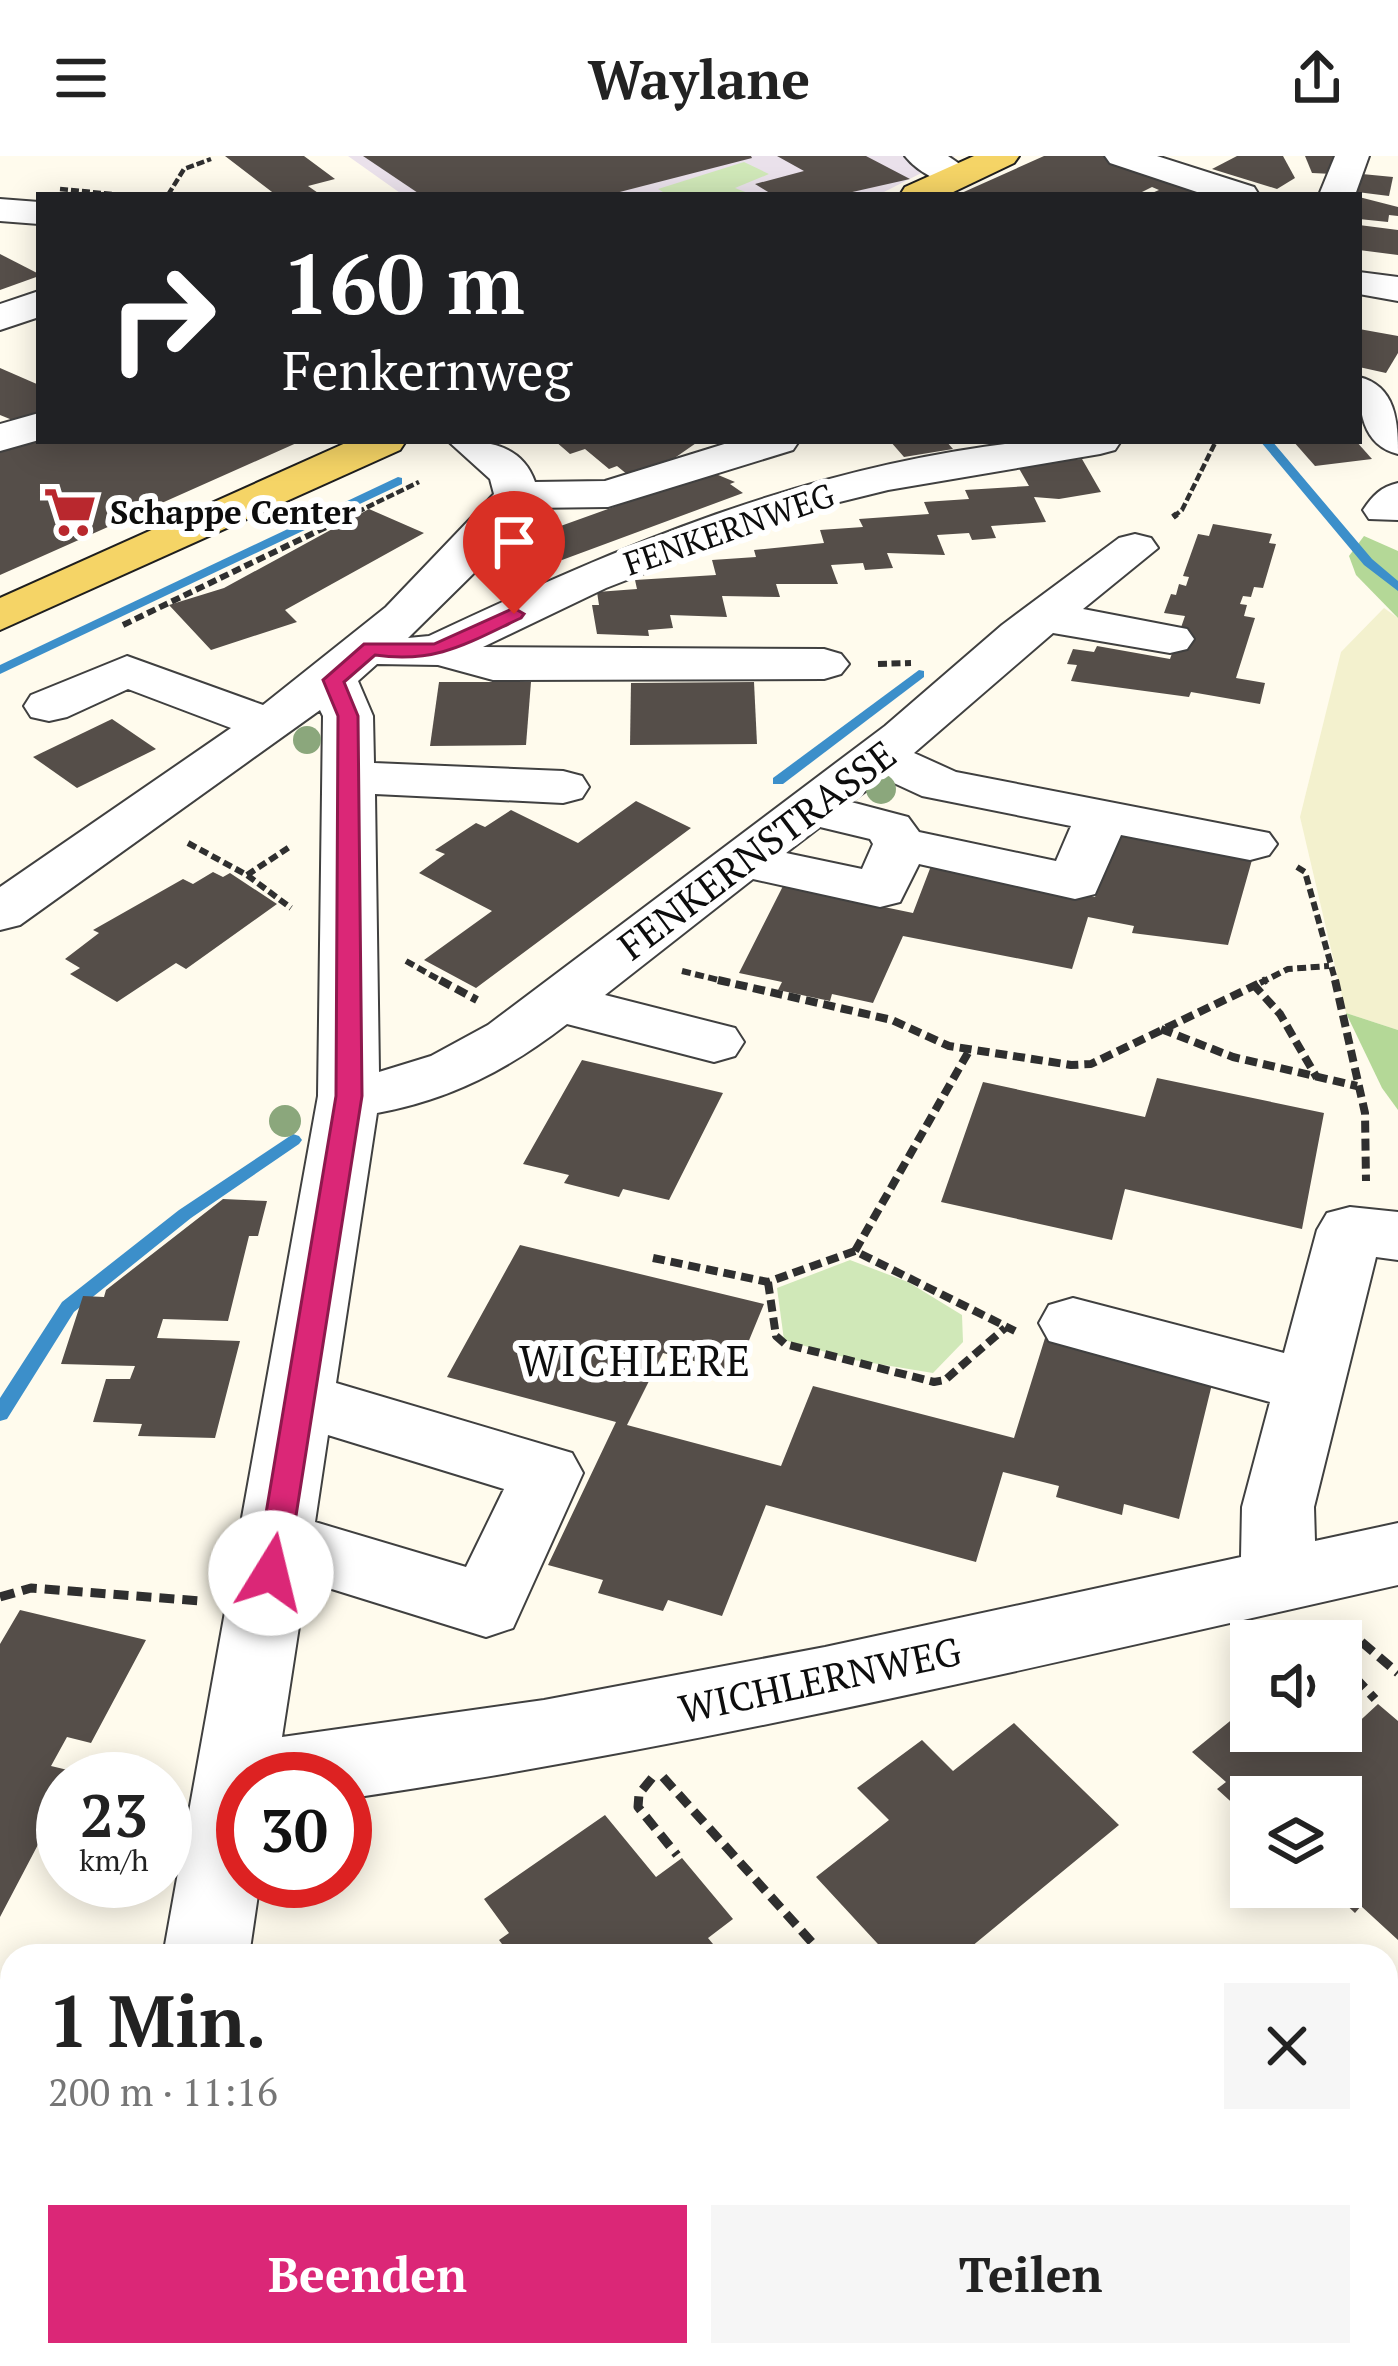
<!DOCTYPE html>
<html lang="de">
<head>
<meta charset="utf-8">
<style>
	:root { --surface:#fff; --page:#f6f6f6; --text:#222; --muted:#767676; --accent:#db2777 }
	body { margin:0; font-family:"PT Serif",serif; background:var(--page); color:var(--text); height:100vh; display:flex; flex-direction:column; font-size:45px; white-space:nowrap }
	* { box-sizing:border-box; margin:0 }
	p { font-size:39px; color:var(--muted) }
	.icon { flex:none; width:66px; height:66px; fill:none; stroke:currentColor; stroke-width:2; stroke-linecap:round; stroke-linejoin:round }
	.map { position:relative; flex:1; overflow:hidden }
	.drawer { position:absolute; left:0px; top:1788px; width:1398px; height:423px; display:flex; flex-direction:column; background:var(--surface); border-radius:36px 36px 0 0; box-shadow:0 6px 30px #0003 }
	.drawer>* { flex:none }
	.guide { position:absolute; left:36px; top:36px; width:1326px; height:252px; border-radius:0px; box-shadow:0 6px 30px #0003; background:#202124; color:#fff; overflow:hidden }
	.buttons { position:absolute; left:1230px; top:1464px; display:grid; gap:24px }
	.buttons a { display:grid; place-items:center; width:132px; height:132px; border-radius:0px; background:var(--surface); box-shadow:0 6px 30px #0003; font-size:60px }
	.speed { position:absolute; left:36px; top:1596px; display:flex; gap:24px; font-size:60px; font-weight:700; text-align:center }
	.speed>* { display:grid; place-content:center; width:156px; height:156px; border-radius:50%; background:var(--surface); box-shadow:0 6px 30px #0003; line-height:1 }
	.speed small { font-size:30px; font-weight:400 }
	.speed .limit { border:18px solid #d22; background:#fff; color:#111 }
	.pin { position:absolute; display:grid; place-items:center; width:102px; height:102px; color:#fff; margin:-123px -51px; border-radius:50% 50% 50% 0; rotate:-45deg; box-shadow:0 0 12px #0007 }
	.pin .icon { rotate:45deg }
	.me { position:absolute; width:132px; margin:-66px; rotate:9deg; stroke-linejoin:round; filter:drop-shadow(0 0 9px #0008) }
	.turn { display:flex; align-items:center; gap:42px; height:252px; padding:0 48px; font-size:54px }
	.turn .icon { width:156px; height:156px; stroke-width:2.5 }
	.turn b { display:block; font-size:84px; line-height:102px }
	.round { display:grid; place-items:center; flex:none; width:126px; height:126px; border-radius:0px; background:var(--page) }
	.summary { display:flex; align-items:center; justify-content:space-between; height:204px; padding:0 48px }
	h1 { font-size:72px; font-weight:600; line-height:90px }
	.cta { display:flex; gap:24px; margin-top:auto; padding:24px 48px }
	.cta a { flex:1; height:138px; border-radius:0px; background:var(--accent); color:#fff; font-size:48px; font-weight:600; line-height:138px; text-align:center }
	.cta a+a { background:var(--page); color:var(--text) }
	header { display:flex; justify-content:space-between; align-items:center; height:156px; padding:0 48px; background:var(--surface); font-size:54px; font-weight:600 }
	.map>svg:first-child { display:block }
	.industrial { fill:#eae1eb }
	.farmland { fill:#f3f1ce }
	.green { fill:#d0e8b8 }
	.forest { fill:#b4d897 }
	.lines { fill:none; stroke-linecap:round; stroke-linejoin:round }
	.stream { fill:#3c8fca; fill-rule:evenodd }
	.building { fill:#554e49 }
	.minor-casing { stroke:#404040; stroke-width:4 }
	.major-casing { stroke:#1e1e1e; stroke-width:4 }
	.path-far3 { stroke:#2f2f2f; stroke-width:4.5; stroke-dasharray:8 3; stroke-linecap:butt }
	.path-far2 { stroke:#2f2f2f; stroke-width:6; stroke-dasharray:9 4.5; stroke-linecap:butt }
	.path-far1 { stroke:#2f2f2f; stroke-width:8; stroke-dasharray:12 6; stroke-linecap:butt }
	.path { stroke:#2f2f2f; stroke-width:9; stroke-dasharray:15 8; stroke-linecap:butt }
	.minor { fill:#fff; fill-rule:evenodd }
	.major { fill:#f5d466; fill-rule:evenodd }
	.tree { fill:#8ba77c }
	.route { fill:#db2777; stroke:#8e194d; stroke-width:3 }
	.labels { text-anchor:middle; stroke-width:12; stroke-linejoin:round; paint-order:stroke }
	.far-poi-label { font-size:33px; font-weight:bold; fill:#0d0d0d; stroke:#fff; text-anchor:start }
	.far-street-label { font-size:33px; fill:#0d0d0d; stroke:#fff }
	.street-label { font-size:39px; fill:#0d0d0d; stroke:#fff }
	.neighbourhood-label { font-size:42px; letter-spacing:3px; fill:#0d0d0d; stroke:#fff }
</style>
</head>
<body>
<header><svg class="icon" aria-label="menu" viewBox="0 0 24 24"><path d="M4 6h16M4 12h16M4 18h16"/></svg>Waylane<svg class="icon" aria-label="share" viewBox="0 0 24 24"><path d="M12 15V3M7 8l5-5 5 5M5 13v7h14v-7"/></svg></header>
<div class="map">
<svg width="1398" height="2210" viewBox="0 0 1398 2210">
	<rect width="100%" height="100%" fill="#fffbed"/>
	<!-- industrial -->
	<path class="industrial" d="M348 0H955L878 39H403Z"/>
	<!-- farmland -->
	<path class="farmland" d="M1384 452 1398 462V874L1346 857 1300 661 1341 496Z"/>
	<!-- green -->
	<g class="green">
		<path d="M744 6 769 18 735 32 753 39H668L658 33Z"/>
		<path d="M850 1104 908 1126 962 1159 963 1186 933 1217 854 1204 784 1184 777 1132Z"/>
	</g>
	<!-- forest -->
	<g class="forest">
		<path d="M1364 380 1398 395V462L1356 419 1349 400Z"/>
		<path d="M1346 857 1398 874V954L1382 932Z"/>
	</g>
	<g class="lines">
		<!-- stream -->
		<g class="stream">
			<path d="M1260 285H1272L1372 403 1398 425V435L1364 409Z"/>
			<path d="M398 321 402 322V328L0 518V509Z"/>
			<path d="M919 514 924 515V521L783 628H773V622Z"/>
			<path d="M293 978 299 980 302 984 299 988 191 1062 74 1156 7 1263 0 1265V1242L62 1146 179 1054Z"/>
		</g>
	</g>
	<!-- building -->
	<g class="building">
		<path d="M225 0H304L335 23 308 30 321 39H276Z"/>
		<path d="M363 0H751L752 2 608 39H421Z"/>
		<path d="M777 0H866L910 23 839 39H773L755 28 804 15Z"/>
		<path d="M1044 0H1106L1222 39H1158L1152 37 1159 34 1152 31 1136 39H957Z"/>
		<path d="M1237 0H1283L1295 22 1277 33 1212 13Z"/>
		<path d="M1305 0H1334L1333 18 1312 17Z"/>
		<path d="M1362 18 1393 21 1389 40 1357 36Z"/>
		<path d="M1359 41 1398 51V60L1389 59 1388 66 1359 63Z"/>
		<path d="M1359 69 1398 74V99L1359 94Z"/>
		<path d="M0 98 39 118V120L0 134Z"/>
		<path d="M1359 173 1398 180V197L1386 217 1359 211Z"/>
		<path d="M0 212 39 229V266L27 270 0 259Z"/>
		<path d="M39 281V285H301L0 419V294Z"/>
		<path d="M555 285H699L666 308 628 319 617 310 609 313 585 293 570 298Z"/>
		<path d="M890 285H946L953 293 904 301Z"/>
		<path d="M1293 285H1356L1372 303 1315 310Z"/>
		<path d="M1082 303 1101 336 1059 343 1034 341 1046 366 991 370 996 382 972 384 969 377 937 379 945 399 887 397 893 412 865 414 863 407 831 409 838 428H776L780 441 722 440 727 461 670 459 673 472 648 474 649 480 597 478 592 449H599L597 436 637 433 635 424 716 419 712 404 756 401 754 394 824 387 820 374 863 371 859 363 929 358 924 346 969 343 965 334 1029 330 1017 309Z"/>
		<path d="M711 316 735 326 730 328 743 337 562 404 532 391 539 388 530 381Z"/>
		<path d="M369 353 424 377 285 454 297 466 211 494 169 449 224 432Z"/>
		<path d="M1213 368 1272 378 1269 387 1276 388 1263 432 1254 431 1251 441 1243 440 1240 448 1247 449 1244 460 1255 462 1236 522 1265 527 1260 548 1191 536 1189 541 1071 525 1077 509 1067 508 1073 493 1094 496 1097 490 1170 503 1185 460 1164 457 1171 438 1176 439 1179 428 1186 430 1189 421 1183 420 1198 378 1209 380Z"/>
		<path d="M439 526H531L526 589 430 590Z"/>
		<path d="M754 526 757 588 630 589 631 527Z"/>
		<path d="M112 563 156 593 77 632 33 601Z"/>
		<path d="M636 645 691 672 476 832 424 804 492 755 419 717 445 698 435 694 476 667 485 671 511 654 578 687Z"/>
		<path d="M1117 679 1252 704 1228 789 1132 777 1134 770 1088 761 1072 813 903 780 873 847 832 838 830 845 778 834 782 826 739 817 783 730 913 757 931 710 1095 741Z"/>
		<path d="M213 716 223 721 230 717 277 748 186 813 176 807 117 846 70 818 80 812 65 803 99 777 93 774 183 723 193 728Z"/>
		<path d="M582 904 723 937 669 1044 623 1033 619 1041 564 1027 569 1019 523 1008Z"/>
		<path d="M1157 922 1324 957 1302 1073 1125 1033 1112 1084 941 1046 983 926 1145 961Z"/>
		<path d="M223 1043 267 1045 258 1080H249L228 1165 163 1163 157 1182 240 1185 215 1282 138 1280 142 1268 93 1266 106 1223H130L135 1210 61 1208 83 1140 104 1141 106 1134Z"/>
		<path d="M520 1089 764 1148 736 1216 663 1197 627 1269 781 1310 813 1230 1014 1282 1045 1182 1213 1224 1179 1363 1124 1348 1122 1359 1056 1341 1059 1330 1003 1316 976 1406 766 1349 722 1460 668 1444 663 1455 598 1437 603 1424 548 1409 616 1266 447 1221Z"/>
		<path d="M20 1454 146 1484 91 1587 67 1581 51 1610 76 1616 72 1623H63V1641L0 1761V1488Z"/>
		<path d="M1251 1548V1575H1341V1564L1351 1573 1378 1548 1398 1565V1784L1361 1750 1355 1757 1327 1731H1341V1641H1251V1664L1217 1633 1226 1626 1192 1596Z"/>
		<path d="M1014 1567 1119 1669 960 1800H889L816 1721 889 1664 857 1632 922 1584 953 1615Z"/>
		<path d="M605 1659 656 1721 682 1702 733 1763 708 1782 723 1800H511L499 1784 509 1777 484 1743Z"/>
		<path d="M356 2199H781L769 2210H363Z"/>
	</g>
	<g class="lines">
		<!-- minor casing -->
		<g class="minor-casing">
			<g id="minor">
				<path d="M905 0H948L977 20 971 27C949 33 919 18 905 0Z"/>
				<path d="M1105 0H1157L1254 31 1259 39H1206L1110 7Z"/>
				<path d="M1335 0H1369L1355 39H1319Z"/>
				<path d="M0 43 39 46V68L0 65Z"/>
				<path d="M1359 116 1398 121V145L1359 138Z"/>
				<path d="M39 135V161L0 174V148Z"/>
				<path d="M1359 221C1396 230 1398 266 1398 298 1361 289 1359 253 1359 221Z"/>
				<path d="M39 257V284L0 295V268Z"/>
				<path d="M448 285C484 285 521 286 535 326L605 325 734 285H799L793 294 608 351 529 352 478 413 408 482 429 480C623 389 804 311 1020 286 1053 282 1088 285 1121 285L1115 294 1100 298 888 334 807 354 606 432 483 491 824 493 841 498 849 508 841 518 824 523 493 524 438 509 377 508 358 525 373 560 374 607 563 615 582 620 589 631 582 642 563 647 375 638 379 916 431 900 488 869 885 570 1002 469 1119 382 1135 378 1151 382 1158 392 1083 453 1187 473 1194 483 1187 493 1170 497 1053 477 914 597 956 616 1269 677 1277 688 1269 699 1250 704 1121 679 1095 738 1075 743 919 708 900 746 880 751 753 723 605 839 735 872 744 886 735 900 714 906 567 868C509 913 450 944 377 957L336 1227 572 1297 583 1317 513 1472 486 1481 306 1425 282 1581 544 1544 825 1491 1241 1401 1242 1351 1270 1246 1049 1185 1039 1167 1049 1149 1073 1142 1284 1197 1317 1074 1327 1057 1350 1051 1398 1056V1104L1376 1101 1314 1351 1315 1385 1398 1367V1429C1048 1508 700 1591 345 1643V1623H243V1725H260L249 1800H163L318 940 323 560 320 554 20 769 0 774V731L231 572 128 533 67 561 49 565 31 561 24 550 31 539 127 500 263 549 386 451 494 338 490 323ZM883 622 922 640 1071 670 1056 705 919 676 908 661 851 646ZM820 671 870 683 873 688 862 713 786 697ZM328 1279 504 1333 466 1411 315 1366Z"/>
				<path d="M1398 327V364L1369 363 1363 354C1373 339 1381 331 1398 327Z"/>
				<path d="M12 1963V2055L0 2060V1968Z"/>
				<rect x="115" y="2199" width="98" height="11"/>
			</g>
		</g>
		<!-- major casing -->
		<g class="major-casing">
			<g id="major">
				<path d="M974 0H1019L1014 7 947 39H900L905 31Z"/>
				<path d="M350 285H406L400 294 0 474V442Z"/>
			</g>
		</g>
		<!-- path-far3 -->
		<g class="path-far3">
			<path d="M60 33 123 39"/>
			<path d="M168 39 184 13 211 3"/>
			<path d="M347 361 419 326"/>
			<path d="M1173 361 1182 354 1216 285"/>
		</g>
		<!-- path-far2 -->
		<g class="path-far2">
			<path d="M1173 361 1177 358"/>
			<path d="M123 469 353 358"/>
			<path d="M878 508 911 507"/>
			<path d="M188 687 247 719 291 752"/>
			<path d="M1297 711 1305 716 1336 827"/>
			<path d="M247 719 291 690"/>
			<path d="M406 805 445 827"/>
			<path d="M682 815 731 827"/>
			<path d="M1260 827 1288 813 1329 810"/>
		</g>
		<!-- path-far1 -->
		<g class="path-far1">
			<path d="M440 824 477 844"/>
			<path d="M718 824 892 864 949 890 1071 909 1091 908 1266 824"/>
			<path d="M1335 824 1365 957 1366 1025"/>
			<path d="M1253 828 1280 858 1317 922"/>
			<path d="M1161 873 1233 901 1357 930"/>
			<path d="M855 1095 969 895"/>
			<path d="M653 1102 768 1126 855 1095 1015 1175"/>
			<path d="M768 1126 776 1180 785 1188 934 1226 945 1224 1005 1172"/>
		</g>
		<!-- path -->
		<g class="path">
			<path d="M0 1441 31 1432 201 1445"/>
			<path d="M1344 1471 1398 1517"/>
			<path d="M1349 1477V1515L1375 1543"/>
			<path d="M663 1621 817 1792 816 1800"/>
			<path d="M652 1622 639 1638 638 1651 677 1699"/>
			<path d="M1386 1853 1398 1842"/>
		</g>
		<!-- minor -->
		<use href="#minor" class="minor"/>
		<!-- major -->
		<use href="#major" class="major"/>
	</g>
	<!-- trees -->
	<g class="tree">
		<circle cx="307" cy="584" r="14"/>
		<circle cx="881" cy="633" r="15"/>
		<circle cx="285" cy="965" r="16"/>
	</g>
	<!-- route -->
	<path class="route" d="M514 452 524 458 521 462C468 487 436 508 375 499L344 526 358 560 362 940 287 1417 282 1426 271 1430 260 1426 256 1417 336 940 338 560 323 524 364 488H434Z"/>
	<!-- icons -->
	<defs>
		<g id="supermarket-bare" transform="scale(4.14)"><path d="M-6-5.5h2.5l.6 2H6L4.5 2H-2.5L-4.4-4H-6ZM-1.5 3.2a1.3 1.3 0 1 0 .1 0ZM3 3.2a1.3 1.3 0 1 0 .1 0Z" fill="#b9282e" stroke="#fff" stroke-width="2.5" paint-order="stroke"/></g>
	</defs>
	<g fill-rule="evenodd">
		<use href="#supermarket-bare" x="70" y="356"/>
	</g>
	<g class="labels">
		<!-- far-poi labels -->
		<g class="far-poi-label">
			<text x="110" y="368">Schappe Center</text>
		</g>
		<!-- far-street labels -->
		<g class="far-street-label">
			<text transform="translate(729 373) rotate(-19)" y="12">FENKERNWEG</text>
		</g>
		<!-- street labels -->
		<g class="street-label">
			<text transform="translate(757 694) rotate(-37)" y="14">FENKERNSTRASSE</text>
			<text transform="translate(820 1524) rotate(-12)" y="14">WICHLERNWEG</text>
		</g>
		<!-- neighbourhood labels -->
		<g class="neighbourhood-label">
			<text x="636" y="1220">WICHLERE</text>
		</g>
	</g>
</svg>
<div class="buttons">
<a><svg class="icon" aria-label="sound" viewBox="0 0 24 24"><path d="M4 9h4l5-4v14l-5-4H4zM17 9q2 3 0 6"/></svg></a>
<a><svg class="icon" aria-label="layers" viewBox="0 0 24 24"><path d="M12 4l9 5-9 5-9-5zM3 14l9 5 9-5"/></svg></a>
</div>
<div class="speed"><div>23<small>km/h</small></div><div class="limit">30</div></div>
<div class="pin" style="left:514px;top:458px;background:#d93025"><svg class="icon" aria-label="arrive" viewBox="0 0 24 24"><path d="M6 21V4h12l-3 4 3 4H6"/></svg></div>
<svg class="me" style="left:271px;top:1417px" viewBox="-20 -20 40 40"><circle r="19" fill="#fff"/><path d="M0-13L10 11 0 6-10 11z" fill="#db2777"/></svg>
<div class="guide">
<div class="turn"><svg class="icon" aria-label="right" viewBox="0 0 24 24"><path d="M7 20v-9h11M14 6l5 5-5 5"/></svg><div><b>160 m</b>Fenkernweg</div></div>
</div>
<section class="drawer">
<div class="summary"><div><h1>1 Min.</h1><p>200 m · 11:16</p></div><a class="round"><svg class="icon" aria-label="close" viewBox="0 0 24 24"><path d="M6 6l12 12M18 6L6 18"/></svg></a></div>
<div class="cta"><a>Beenden</a><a>Teilen</a></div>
</section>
</div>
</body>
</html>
